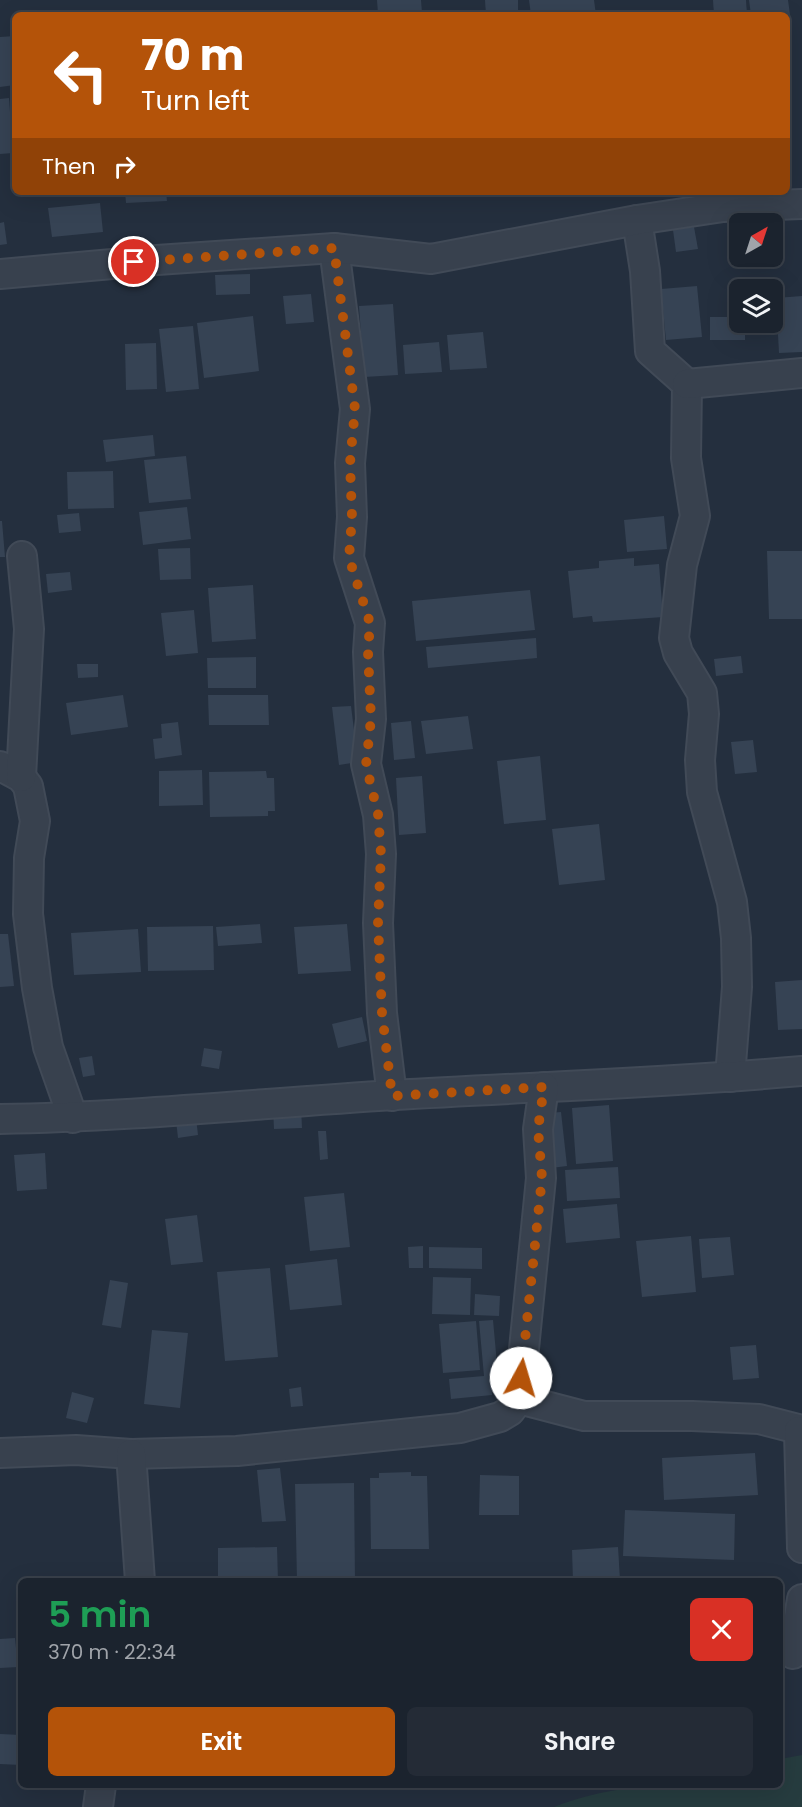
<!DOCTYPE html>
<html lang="en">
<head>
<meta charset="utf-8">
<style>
	:root { --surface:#1b232e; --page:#242b36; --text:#f1f3f6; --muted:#a0a4aa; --line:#39404a; --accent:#b45309 }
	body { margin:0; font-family:Poppins,sans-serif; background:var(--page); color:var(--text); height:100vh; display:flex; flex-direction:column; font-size:22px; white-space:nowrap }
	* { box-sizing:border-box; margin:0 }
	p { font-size:20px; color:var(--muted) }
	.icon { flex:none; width:33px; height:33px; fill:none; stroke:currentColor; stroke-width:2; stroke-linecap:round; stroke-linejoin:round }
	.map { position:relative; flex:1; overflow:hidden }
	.panel { position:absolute; left:18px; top:1578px; width:765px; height:210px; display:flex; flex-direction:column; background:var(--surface); border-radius:9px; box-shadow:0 6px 24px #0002,0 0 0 2px var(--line) }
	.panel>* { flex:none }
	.top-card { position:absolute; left:12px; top:12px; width:778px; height:183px; border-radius:9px; box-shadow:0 6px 24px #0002,0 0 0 2px var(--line); background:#b45309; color:#fff; overflow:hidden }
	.needle { width:39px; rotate:39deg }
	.buttons { position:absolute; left:729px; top:213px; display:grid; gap:12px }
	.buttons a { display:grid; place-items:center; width:54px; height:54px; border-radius:9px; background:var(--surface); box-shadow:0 6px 24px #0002,0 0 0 2px var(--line); font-size:30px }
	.pin { position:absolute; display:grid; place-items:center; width:51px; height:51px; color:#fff; margin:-26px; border:3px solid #fff; border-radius:50%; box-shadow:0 2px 6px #0007 }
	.me { position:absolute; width:66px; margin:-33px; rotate:6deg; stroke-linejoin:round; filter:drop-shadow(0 0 4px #0008) }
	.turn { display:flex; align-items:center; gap:21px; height:126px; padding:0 30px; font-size:27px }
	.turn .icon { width:78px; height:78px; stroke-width:2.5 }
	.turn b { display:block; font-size:42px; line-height:51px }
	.then { display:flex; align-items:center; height:57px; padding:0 30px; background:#0003; gap:12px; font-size:22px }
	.round { display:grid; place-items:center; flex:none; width:63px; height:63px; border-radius:9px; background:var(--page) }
	.overview { display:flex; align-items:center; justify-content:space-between; height:102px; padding:0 30px }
	h1 { font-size:36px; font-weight:600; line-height:45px; color:#1e9e55 }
	.primary-button { display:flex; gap:12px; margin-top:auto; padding:12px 30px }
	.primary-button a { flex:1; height:69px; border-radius:9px; background:var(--accent); color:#fff; font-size:24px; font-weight:600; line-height:69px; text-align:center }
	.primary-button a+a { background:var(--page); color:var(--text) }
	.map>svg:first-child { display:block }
	.green { fill:#263c3f }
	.building { fill:#364354 }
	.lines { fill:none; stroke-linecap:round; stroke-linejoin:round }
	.minor-casing { stroke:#414a57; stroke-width:32 }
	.minor { stroke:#38414e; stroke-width:28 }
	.route { stroke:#b45309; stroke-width:10; stroke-dasharray:0 18 }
</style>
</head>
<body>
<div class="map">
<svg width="802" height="1807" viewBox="0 0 802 1807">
	<rect width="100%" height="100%" fill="#242f3e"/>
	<!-- green -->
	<path class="green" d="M802 1755V1807H554C626 1778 704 1785 780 1785V1759Z"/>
	<!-- building -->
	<g class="building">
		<path d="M377 0H421L422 13 378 14Z"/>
		<path d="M485 0H518V15H486Z"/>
		<path d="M529 0H594L596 15H531Z"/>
		<path d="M713 0H746L747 15H714Z"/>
		<path d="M749 0H788L791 22 788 23V15H751Z"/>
		<path d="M15 36V85L0 87V37Z"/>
		<path d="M9 98 13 153 0 154V99Z"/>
		<path d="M125 192H166L167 201 126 203Z"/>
		<path d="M313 192H333V194L313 196Z"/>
		<path d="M100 203 103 232 52 237 48 208Z"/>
		<path d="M4 222 7 244 0 245V223Z"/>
		<path d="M779 226 782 246 772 248V227Z"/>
		<path d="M694 227 698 249 676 252 673 230Z"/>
		<path d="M250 274V294L216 295 215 275Z"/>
		<path d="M697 286 702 337 666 340 661 289Z"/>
		<path d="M311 294 314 322 286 324 283 296Z"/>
		<path d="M802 296V352L779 353 776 298Z"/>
		<path d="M393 304 398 375 364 377 359 306Z"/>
		<path d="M253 316 259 371 204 378 197 323Z"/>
		<path d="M710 317H740V322H745V340H710Z"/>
		<path d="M193 326 199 389 166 392 159 329Z"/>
		<path d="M483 332 487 368 450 370 447 335Z"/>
		<path d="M439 342 442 372 405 374 403 345Z"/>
		<path d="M156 343 157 389 126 390 125 344Z"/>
		<path d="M153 435 155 456 106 462 103 440Z"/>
		<path d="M186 456 191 499 149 503 144 460Z"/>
		<path d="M113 471 114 508 68 509 67 472Z"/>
		<path d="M187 507 191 539 143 545 139 512Z"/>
		<path d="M79 513 81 531 59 533 57 515Z"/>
		<path d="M664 516 667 549 627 552 624 520Z"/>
		<path d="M0 521H2L5 557H0Z"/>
		<path d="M190 548 191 579 160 580 158 549Z"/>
		<path d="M767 551H802V619H769Z"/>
		<path d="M634 558V566L659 564 663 617 593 622 592 616 573 618 568 571 599 568V561Z"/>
		<path d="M70 572 72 590 48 593 46 574Z"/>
		<path d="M253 585 256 639 212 642 208 588Z"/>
		<path d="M530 590 535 630 416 641 412 601Z"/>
		<path d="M194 610 198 653 166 656 161 613Z"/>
		<path d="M536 638 537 658 428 668 426 647Z"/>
		<path d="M741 656 743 673 716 676 714 659Z"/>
		<path d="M256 657V688H208L207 658Z"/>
		<path d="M77 664H98V677L78 678Z"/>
		<path d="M123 695 128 727 71 735 66 703Z"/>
		<path d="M208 695H268L269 725H209Z"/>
		<path d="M351 706 358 762 339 765 332 707Z"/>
		<path d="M468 716 473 749 426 754 421 721Z"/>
		<path d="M411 721 415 758 394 760 391 723Z"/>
		<path d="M178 722 182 755 155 759 153 739 162 738 161 724Z"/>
		<path d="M753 740 757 772 735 774 731 742Z"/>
		<path d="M540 756 546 820 504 824 497 761Z"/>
		<path d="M202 770 203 805 159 806V771Z"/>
		<path d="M266 771 267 778H274L275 811H268V816L210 817 209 772Z"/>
		<path d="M422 776 426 833 399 835 396 778Z"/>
		<path d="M599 824 605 880 559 885 552 829Z"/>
		<path d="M260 924 262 943 218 946 216 927Z"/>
		<path d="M347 924 351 971 298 974 294 927Z"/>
		<path d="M213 926 214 970 148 971 147 927Z"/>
		<path d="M138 929 141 972 74 975 71 933Z"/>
		<path d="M0 934H8L14 986 0 987Z"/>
		<path d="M802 980V1029L778 1030 775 982Z"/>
		<path d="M362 1017 367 1041 338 1048 332 1024Z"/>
		<path d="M204 1048 222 1051 219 1069 201 1066Z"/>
		<path d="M92 1056 95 1075 83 1077 79 1058Z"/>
		<path d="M609 1105 613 1161 576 1164 572 1108Z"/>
		<path d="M301 1107 302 1128 274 1129 273 1108Z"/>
		<path d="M195 1109 198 1135 178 1138 175 1111Z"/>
		<path d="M561 1112 567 1166 543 1169 537 1114Z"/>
		<path d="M318 1131H326L328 1159 320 1160Z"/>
		<path d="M45 1153 47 1189 17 1191 14 1155Z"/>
		<path d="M618 1167 620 1198 567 1201 565 1170Z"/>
		<path d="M344 1193 350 1247 310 1251 304 1197Z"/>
		<path d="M617 1204 620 1238 566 1243 563 1209Z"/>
		<path d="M197 1215 203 1262 171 1265 165 1219Z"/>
		<path d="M691 1236 696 1292 642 1297 636 1241Z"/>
		<path d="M730 1237 734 1275 702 1278 699 1239Z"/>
		<path d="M423 1246V1268H409L408 1247Z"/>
		<path d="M429 1247 482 1248V1269L429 1268Z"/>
		<path d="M337 1259 342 1305 290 1310 285 1265Z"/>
		<path d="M270 1268 278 1357 225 1361 217 1272Z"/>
		<path d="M433 1277 471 1278 470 1315 432 1314Z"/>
		<path d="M110 1280 128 1283 121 1328 102 1325Z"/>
		<path d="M475 1294 500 1296 499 1316 474 1315Z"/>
		<path d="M493 1320 498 1375 491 1376 492 1395 451 1399 449 1379 484 1376 479 1321Z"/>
		<path d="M476 1321 480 1370 443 1373 439 1324Z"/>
		<path d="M152 1330 188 1333 180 1408 144 1404Z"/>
		<path d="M756 1345 759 1378 733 1380 730 1347Z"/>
		<path d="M301 1387 303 1406 291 1407 289 1389Z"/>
		<path d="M72 1392 94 1398 87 1423 66 1418Z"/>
		<path d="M755 1453 758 1495 664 1500 662 1458Z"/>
		<path d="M280 1468 286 1521 262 1522 257 1470Z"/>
		<path d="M411 1472V1476H427L429 1549H371L370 1478H379V1473Z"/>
		<path d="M480 1475 519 1476V1515H479Z"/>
		<path d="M354 1483 355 1581H297L295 1484Z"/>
		<path d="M625 1510 735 1514 734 1560 623 1556Z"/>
		<path d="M277 1547 278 1581H218V1548Z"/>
		<path d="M618 1547 620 1580 573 1581 572 1550Z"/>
		<path d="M15 1638 18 1667 0 1668V1639Z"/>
		<path d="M0 1734 21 1735V1765L0 1764Z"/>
	</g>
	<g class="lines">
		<!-- minor casing -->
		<g class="minor-casing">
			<g id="minor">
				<path d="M637 220 645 271 650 351 687 384 686 458 695 516 682 565 674 638 678 653 702 693 704 714 700 760 702 792 732 902 736 938 737 987 730 1077"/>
				<path d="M334 248 355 409 350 463 352 517 349 558 370 623 368 652 371 719 366 764 378 815 381 854 378 923 382 1013 392 1096"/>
				<path d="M0 274 157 260 334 248 431 259 637 220 723 207 802 204"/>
				<path d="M687 384 802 373"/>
				<path d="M0 766 21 777 28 786 35 821 29 858 28 914 37 988 48 1047 73 1118"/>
				<path d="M21 777 29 629 22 556"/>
				<path d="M0 1119C132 1117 263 1103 394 1095 530 1087 666 1083 802 1071"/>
				<path d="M519 1399 584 1416H692L759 1419 802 1430"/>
				<path d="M799 1431 802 1548"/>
				<path d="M0 1453 76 1450 131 1454 237 1451 460 1428 500 1417 510 1411 519 1399 541 1178 538 1129 544 1087"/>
				<path d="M131 1454 140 1581"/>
				<path d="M793 1654 802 1599"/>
				<path d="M98 1807 101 1785"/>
			</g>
		</g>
		<!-- minor -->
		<use href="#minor" class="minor"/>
	</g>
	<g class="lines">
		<!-- route -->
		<path class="route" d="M134 262 334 248 355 409 350 463 352 517 349 558 370 623 368 652 371 719 366 765 378 814 381 854 378 923 382 1013 392 1096 544 1087 538 1129 542 1178 521 1378"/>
	</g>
</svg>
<div class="buttons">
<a><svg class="needle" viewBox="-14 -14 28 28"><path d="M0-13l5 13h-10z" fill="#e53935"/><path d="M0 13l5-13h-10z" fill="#a0a4aa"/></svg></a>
<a><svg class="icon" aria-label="layers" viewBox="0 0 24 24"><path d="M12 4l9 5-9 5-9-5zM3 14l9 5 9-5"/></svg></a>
</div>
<div class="pin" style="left:134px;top:262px;background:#d93025"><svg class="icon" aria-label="arrive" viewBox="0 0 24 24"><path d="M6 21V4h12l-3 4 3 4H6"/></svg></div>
<svg class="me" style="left:521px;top:1378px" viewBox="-20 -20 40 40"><circle r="19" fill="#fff"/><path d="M0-13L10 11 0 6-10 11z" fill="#b45309"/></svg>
<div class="top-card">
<div class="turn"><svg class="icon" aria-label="left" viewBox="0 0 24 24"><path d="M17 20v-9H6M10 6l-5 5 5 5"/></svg><div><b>70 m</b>Turn left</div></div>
<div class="then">Then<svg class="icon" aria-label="right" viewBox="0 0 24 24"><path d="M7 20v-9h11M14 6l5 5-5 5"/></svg></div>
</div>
<section class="panel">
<div class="overview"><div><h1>5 min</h1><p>370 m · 22:34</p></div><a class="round" style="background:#d93025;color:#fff"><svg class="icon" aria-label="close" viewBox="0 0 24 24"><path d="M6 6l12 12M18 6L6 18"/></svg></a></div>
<div class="primary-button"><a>Exit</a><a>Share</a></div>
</section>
</div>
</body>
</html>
